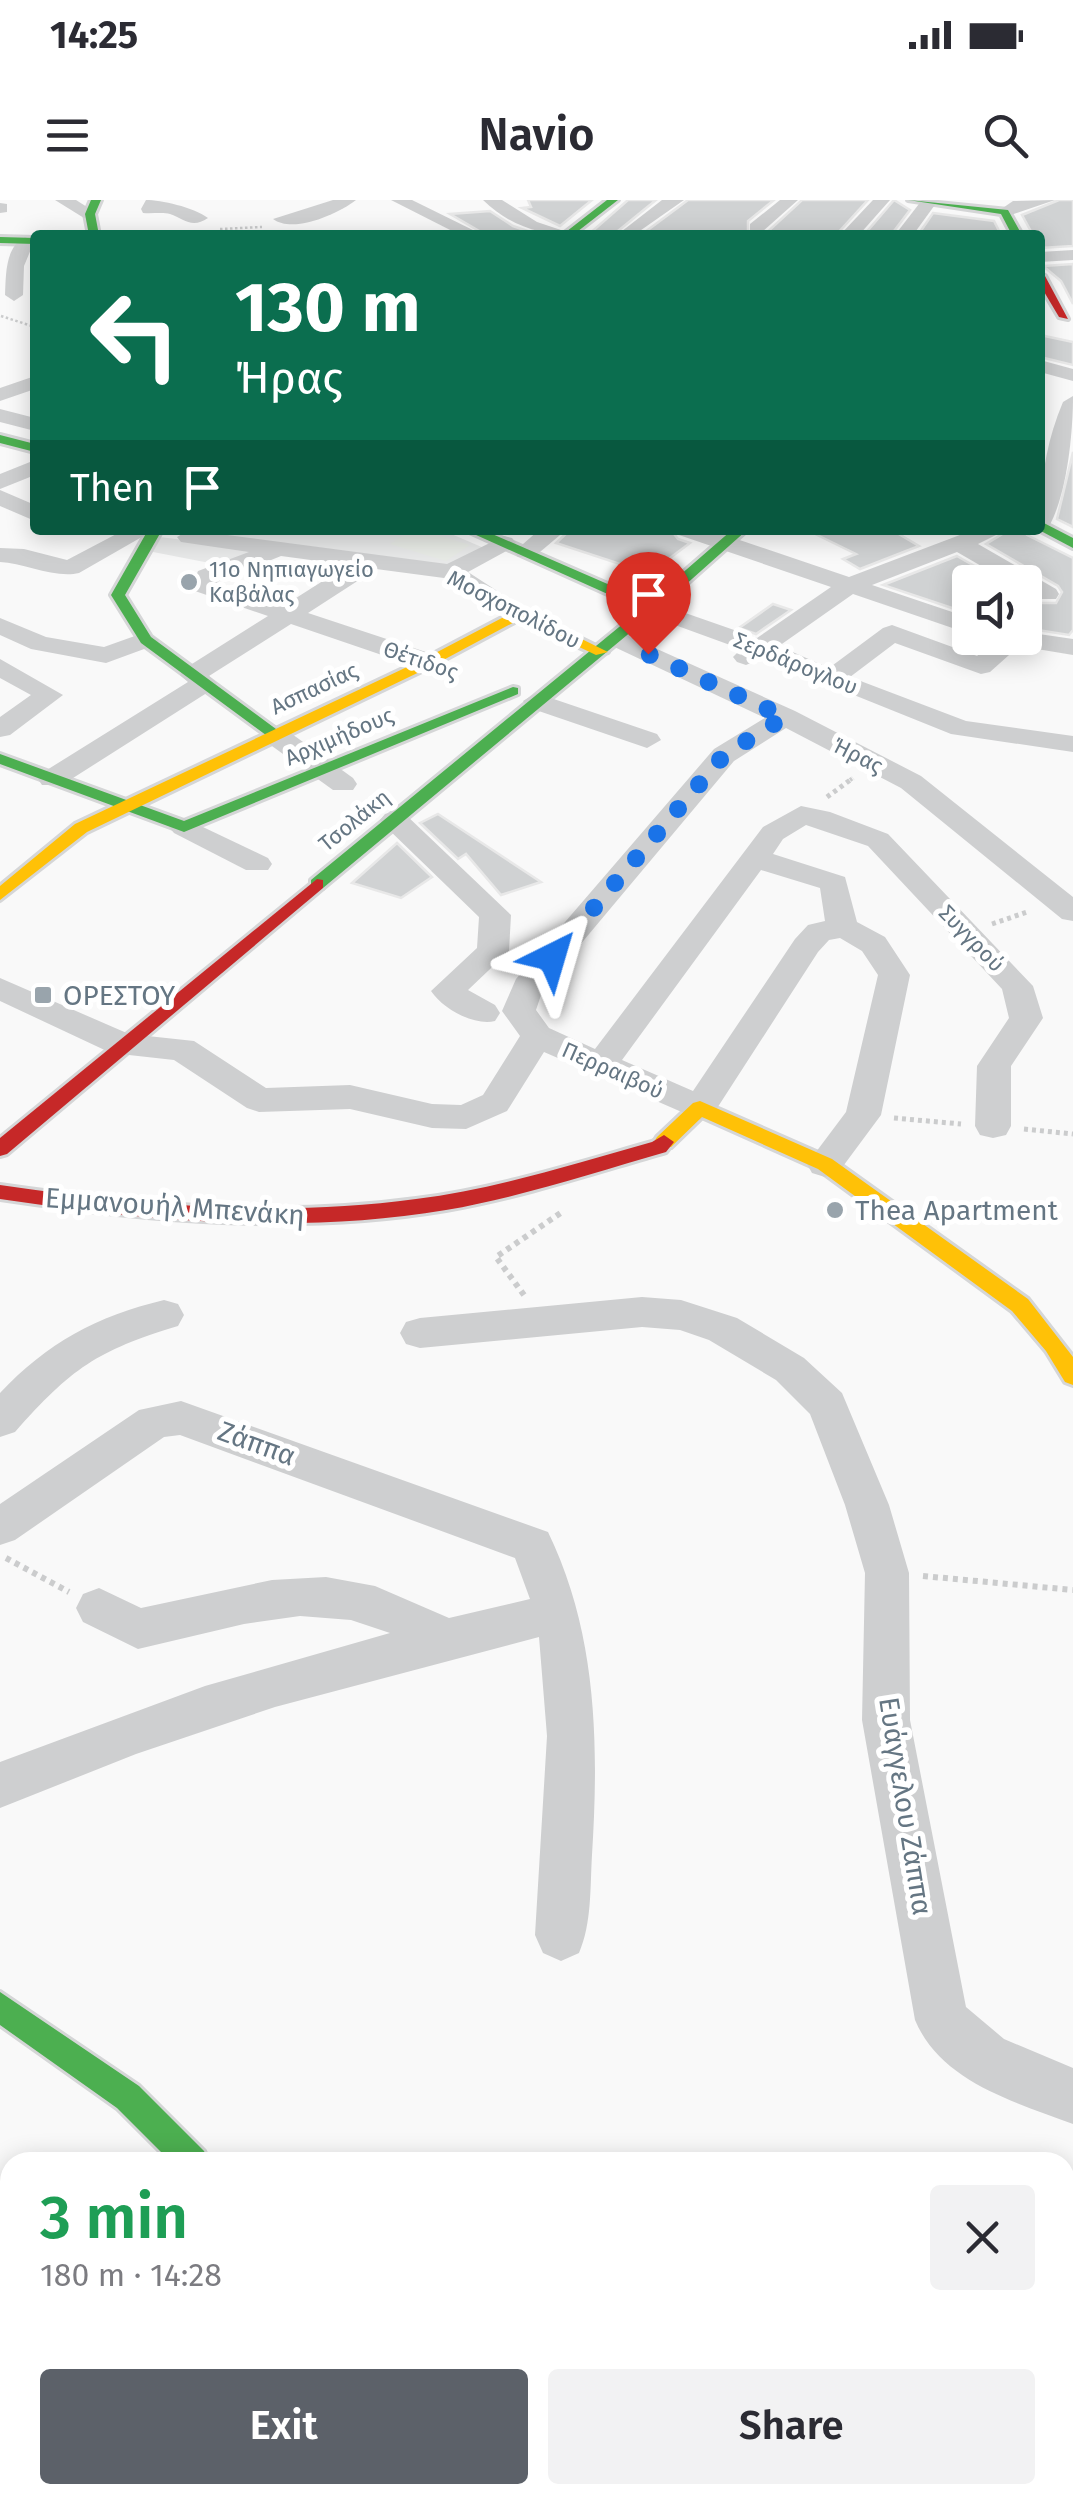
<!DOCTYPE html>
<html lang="en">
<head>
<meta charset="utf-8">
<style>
	:root { --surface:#fff; --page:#f2f2f3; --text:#2b2b33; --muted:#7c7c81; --accent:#5c6169 }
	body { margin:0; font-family:"Fira Sans",sans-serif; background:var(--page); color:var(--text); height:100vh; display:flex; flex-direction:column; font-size:38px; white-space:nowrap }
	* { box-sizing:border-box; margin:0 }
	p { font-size:32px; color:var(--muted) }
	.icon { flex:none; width:55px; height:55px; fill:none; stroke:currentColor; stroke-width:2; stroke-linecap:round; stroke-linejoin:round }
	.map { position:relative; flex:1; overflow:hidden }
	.sheet { position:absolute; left:0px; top:1952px; width:1075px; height:352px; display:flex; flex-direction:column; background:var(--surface); border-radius:30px 30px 0 0; box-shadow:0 5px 25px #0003 }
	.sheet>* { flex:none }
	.guide { position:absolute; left:30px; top:30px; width:1015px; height:305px; border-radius:10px; box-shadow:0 5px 25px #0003; background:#0b6e4f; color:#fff; overflow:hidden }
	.tools { position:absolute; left:952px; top:365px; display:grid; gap:20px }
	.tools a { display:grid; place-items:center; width:90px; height:90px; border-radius:10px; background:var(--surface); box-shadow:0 5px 25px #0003; font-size:50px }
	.pin { position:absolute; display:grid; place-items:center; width:85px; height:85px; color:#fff; margin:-102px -42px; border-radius:50% 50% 50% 0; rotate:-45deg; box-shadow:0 0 10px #0007 }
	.pin .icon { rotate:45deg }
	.me { position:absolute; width:110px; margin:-55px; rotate:40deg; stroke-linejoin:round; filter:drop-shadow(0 0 8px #0008) }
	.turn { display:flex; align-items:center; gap:35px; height:210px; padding:0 40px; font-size:45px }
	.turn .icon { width:130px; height:130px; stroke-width:2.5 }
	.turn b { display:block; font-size:70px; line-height:85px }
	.then { display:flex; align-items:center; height:95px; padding:0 40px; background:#0003; gap:20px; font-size:38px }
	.round { display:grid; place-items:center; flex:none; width:105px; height:105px; border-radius:10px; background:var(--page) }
	.head { display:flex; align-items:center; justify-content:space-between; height:170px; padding:0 40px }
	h1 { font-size:60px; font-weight:600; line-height:75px; color:#1e9e55 }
	.cta { display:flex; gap:20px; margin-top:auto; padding:20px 40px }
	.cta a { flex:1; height:115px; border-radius:10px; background:var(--accent); color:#fff; font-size:40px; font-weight:600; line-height:115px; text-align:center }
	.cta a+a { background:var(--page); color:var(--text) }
	.status { display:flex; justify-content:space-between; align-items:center; height:70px; padding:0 50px; background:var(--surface); direction:ltr }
	.status svg { height:28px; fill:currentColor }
	header { display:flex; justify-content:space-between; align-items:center; height:130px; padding:0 40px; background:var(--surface); font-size:45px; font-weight:600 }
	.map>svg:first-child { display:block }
	.built { fill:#e8e9e9 }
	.green { fill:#e8ebe6 }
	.building { fill:#d0d2d3; stroke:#e8e8e8; stroke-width:2.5 }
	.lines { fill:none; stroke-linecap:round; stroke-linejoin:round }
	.fast-casing { stroke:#d5d6d7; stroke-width:6 }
	.slow-casing { stroke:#d5d6d7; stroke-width:6 }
	.jam-casing { stroke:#d5d6d7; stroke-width:6 }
	.path-far3 { stroke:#cbcccd; stroke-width:2.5; stroke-dasharray:2.5 2.5; stroke-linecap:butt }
	.path-far2 { stroke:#cbcccd; stroke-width:4; stroke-dasharray:2.5 2.5; stroke-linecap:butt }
	.path-far1 { stroke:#cbcccd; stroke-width:5; stroke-dasharray:4 4; stroke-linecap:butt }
	.path { stroke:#cbcccd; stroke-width:6; stroke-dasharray:5 5; stroke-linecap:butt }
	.street { fill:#cecfd0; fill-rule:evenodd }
	.fast { fill:#4caf50; fill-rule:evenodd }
	.slow { fill:#ffc107; fill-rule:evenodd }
	.jam { fill:#c62828; fill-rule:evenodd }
	.route { stroke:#1a73e8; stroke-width:18; stroke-dasharray:0 32.4 }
	.poi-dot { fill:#99a4ac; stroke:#fff; stroke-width:4 }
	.labels { text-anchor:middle; stroke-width:10; stroke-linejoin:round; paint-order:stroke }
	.far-poi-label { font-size:22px; fill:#657683; stroke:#fff; text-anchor:start }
	.far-street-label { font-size:22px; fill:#657683; stroke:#fff }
	.poi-label { font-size:28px; fill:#657683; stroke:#fff; text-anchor:start }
	.street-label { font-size:28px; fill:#657683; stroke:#fff }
</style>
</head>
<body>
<div class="status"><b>14:25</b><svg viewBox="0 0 49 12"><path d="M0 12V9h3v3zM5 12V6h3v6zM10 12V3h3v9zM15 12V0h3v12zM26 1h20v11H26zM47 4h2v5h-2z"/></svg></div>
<header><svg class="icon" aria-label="menu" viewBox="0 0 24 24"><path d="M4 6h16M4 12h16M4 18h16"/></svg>Navio<svg class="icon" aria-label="search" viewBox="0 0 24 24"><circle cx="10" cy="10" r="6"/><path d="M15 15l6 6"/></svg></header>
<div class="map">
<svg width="1073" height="2303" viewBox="0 0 1073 2303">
	<rect width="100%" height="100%" fill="#f9f9f9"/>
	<!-- built -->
	<path class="built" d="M193 330H442L484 348 457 366 284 343 225 366 148 351 160 337 184 340Z"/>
	<!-- green -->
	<path class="green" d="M411 330H420L470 345 446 361 390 344Z"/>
	<!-- building -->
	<g class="building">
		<path d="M528 0H592L560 26 522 8 531 7Z"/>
		<path d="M628 0H656L613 35H588Z"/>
		<path d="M688 0H774L748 21V35H641Z"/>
		<path d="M802 0H868L836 35H764Z"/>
		<path d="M894 0 910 10 891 35H864Z"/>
		<path d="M1059 0H1073V46L1040 48V35H1033L1022 15Z"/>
		<path d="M490 11 513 26 539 35H486L450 14Z"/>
		<path d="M933 13 994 21 1001 35H918Z"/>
		<path d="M1073 64V104L1061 81 1043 66Z"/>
		<path d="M1040 135 1073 142V165L1040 157Z"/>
		<path d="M1073 252V327L1057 319Z"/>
		<path d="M570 330H671L678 339 690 343 662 364 629 367 556 343Z"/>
		<path d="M807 330H892L919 346 860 369 843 359 856 354Z"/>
		<path d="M1009 330H1026L1027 335 1073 358V430L1069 435 1025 428V396L1038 403H1056L1062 392 1058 386 986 344Z"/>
		<path d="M957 356 1002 382H970V405L961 411 883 385Z"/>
		<path d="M773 404 791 410 756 434 739 428Z"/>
		<path d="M438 614 482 643 541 682 501 695 466 654 458 659 420 623Z"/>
		<path d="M397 643 432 677 401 698 352 683Z"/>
	</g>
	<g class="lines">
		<!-- fast casing -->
		<g class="fast-casing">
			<g id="fast">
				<path d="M91 0H101L95 14 99 35H89L85 14Z"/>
				<path d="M607 0H618L573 35H562Z"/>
				<path d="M908 0 1008 10 1022 35H1012L1001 14Z"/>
				<path d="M0 37 35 38V44L0 43Z"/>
				<path d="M0 235 35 244V252L0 243Z"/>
				<path d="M1040 321 1073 338V348L1039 330Z"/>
				<path d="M148 330H162L125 395 151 437 280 532V538H270L141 443 111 395Z"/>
				<path d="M465 330H483L649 402 732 330H747L656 411 323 688H311V680L641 409Z"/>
				<path d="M513 487 518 488V494L184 632 0 564V554L184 621Z"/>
				<path d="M0 1792 139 1886 204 1951 209 1962H171L117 1908 0 1825Z"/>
				<path d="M358 2295H394L396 2303H360Z"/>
			</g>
		</g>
		<!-- slow casing -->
		<g class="slow-casing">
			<g id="slow">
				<path d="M515 411H525L608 452 596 455 520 419 434 465 87 632 0 700V686L75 624 424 459Z"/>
				<path d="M700 901 832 959 1028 1099 1073 1157V1185L1065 1182 1046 1151 1012 1111 818 969 702 917 671 947H657L654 942 657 937 693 903Z"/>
			</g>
		</g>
		<!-- jam casing -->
		<g class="jam-casing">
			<g id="jam">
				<path d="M1040 73 1045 76 1068 119 1059 117 1040 85Z"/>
				<path d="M317 679 323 680V688L7 954 0 956V938Z"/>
				<path d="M664 935 674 942 666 952C593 973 521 997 446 1010 298 1035 147 1021 0 999V985C138 1005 277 1018 416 999 496 989 574 964 652 942Z"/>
			</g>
		</g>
		<!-- path-far3 -->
		<g class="path-far3">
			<path d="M220 29 262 27"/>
			<path d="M120 34 147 32"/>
			<path d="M1 116 35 127"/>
		</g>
		<!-- path-far2 -->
		<path class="path-far2" d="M850 580 853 578"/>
		<!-- path-far1 -->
		<g class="path-far1">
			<path d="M827 597 853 578"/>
			<path d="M992 724 1027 712"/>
			<path d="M894 918 961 924"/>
			<path d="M1024 929 1073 934"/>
		</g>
		<!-- path -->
		<g class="path">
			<path d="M524 1095 496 1057 562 1012"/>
			<path d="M6 1358 69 1392"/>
			<path d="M923 1376 1073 1390"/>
		</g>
		<!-- street -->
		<g class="street">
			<path d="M55 0H76L98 14 84 18Z"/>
			<path d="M146 0C161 0 193 7 208 18 192 29 184 19 170 14 163 12 151 14 143 13L141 9Z"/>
			<path d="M333 0H356C338 14 293 34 273 19Z"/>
			<path d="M391 0H412L483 35H460Z"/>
			<path d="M483 0H502L537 22 576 35C539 35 510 26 483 0Z"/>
			<path d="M662 0H684L634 35H617Z"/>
			<path d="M780 0H798L762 32H750V24Z"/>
			<path d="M873 0H890L859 35H840Z"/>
			<path d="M922 0 937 2 913 35H895Z"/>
			<path d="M1055 0 1005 17 997 12 1013 1Z"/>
			<path d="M0 3 7 4V12L0 13Z"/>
			<path d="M25 37 34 42 24 66 23 95 14 101 5 95C6 75 5 47 25 37Z"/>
			<path d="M1073 50V60L1040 62V52Z"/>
			<path d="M1040 160 1073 169V181L1040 172Z"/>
			<path d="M35 176V189L0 201V188Z"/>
			<path d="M1073 196C1073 233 1067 296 1048 328L1040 330C1040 284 1045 245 1063 202Z"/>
			<path d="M0 209 35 218V231L0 222Z"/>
			<path d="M35 260V275L0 289V274Z"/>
			<path d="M0 290 35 305V321L0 306Z"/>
			<path d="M124 330H154L79 373C56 379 24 363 0 362V348L24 349 67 360Z"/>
			<path d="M189 330 447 364 504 336 512 338 516 343 512 348 468 372 533 414 529 419H511L444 378 376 369 308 413 438 456 442 462 438 468H420L291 424 209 476 217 483 213 489 62 585H42L38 579 42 573 188 482 180 475 184 469 268 416 195 391 192 386 198 371 249 352 181 342 177 337ZM281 356 348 365 285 405 217 382Z"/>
			<path d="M539 330H566L534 357H518L514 352Z"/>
			<path d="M675 330H710L849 377 973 330H1006L978 344 1056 389 1059 394 1056 399H1038L1025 392V382H1009L957 352 872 385 970 418V434L853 394 779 446 829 468 883 428 892 425 977 456 998 438H1025V432L1073 439V455L1019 446 990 472 981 474 895 443 850 477 966 521 1073 536V552L951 534 762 458 746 465 737 462 733 457 741 449 642 413 639 408 651 401 757 438 831 387 679 335Z"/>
			<path d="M0 418 46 437 104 447 146 432 159 440 155 445 106 463 31 449 0 435Z"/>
			<path d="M617 431 795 511 921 576 1073 697V721L1062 719 901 588 786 528 734 561 543 789 536 810 549 828 595 849 763 627 801 606 830 612 888 634 1033 786 1043 818 1011 866V926L1006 935 993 938 980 935 975 926 977 866 1009 818 1002 789 868 646 806 625 783 639 773 654 845 677 857 722 885 737 910 775 881 915 838 973 825 977 812 973 807 964 846 912 878 775 862 751 840 738 829 740 818 752 712 916 700 920 544 852 507 911 466 929 432 928 350 909 259 912 247 908 174 860 111 853 0 801V778L129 834 194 841 266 888 350 885 432 904 461 905 483 895 520 836 502 811 516 779 714 549 765 518 608 444 604 439 608 434ZM761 670 820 688 825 721 808 725 795 739 693 891 622 860Z"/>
			<path d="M0 459 63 495 10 535 0 537V517L31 495 0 478Z"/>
			<path d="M536 493 657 534 661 540 647 548 527 507 523 501Z"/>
			<path d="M275 527 285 529 353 578 357 584 353 590H333L265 541 261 535 265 529Z"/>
			<path d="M395 611 405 614 511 715 509 751 468 790 495 805 500 813 495 821C474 826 443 809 431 791L477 748 479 717 385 626 380 620 385 614Z"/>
			<path d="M184 618 268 658 272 664 268 670H246L174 633 169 627 174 621Z"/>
			<path d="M642 1097 681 1100 737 1118 804 1158 842 1193 889 1305 909 1373 910 1520 966 1807 1004 1839 1073 1868V1924C1015 1902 941 1882 915 1820L862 1520 865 1373 845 1305 810 1214 776 1180 709 1140 680 1130 642 1127 420 1148 406 1144 400 1133 406 1122 420 1118Z"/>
			<path d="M164 1100 178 1104 184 1115 178 1126C96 1151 72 1168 15 1232L0 1237V1193C47 1143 97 1116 164 1100Z"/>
			<path d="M181 1201 548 1332C597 1433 599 1543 592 1655 590 1688 592 1723 579 1753L561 1761 543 1753 535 1735 547 1536 539 1437 275 1507 136 1554 0 1608V1562L205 1486 390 1433 351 1420 300 1416 244 1424 138 1449 83 1422 76 1408 83 1394 99 1388 141 1408 272 1380 326 1377 375 1386 449 1418 530 1399 515 1358 180 1235 164 1237 15 1340 0 1345V1304L139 1210Z"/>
		</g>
		<!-- fast -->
		<use href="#fast" class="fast"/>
		<!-- slow -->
		<use href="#slow" class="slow"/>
		<!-- jam -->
		<use href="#jam" class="jam"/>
	</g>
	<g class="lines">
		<!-- route -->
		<path class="route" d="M552 757 724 555 785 517 648 454"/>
	</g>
	<!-- markers -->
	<g class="poi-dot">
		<circle cx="189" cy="382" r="10"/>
		<rect x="33" y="785" width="20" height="20" rx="5"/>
		<circle cx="835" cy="1010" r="10"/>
	</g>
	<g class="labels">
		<!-- far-poi labels -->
		<g class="far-poi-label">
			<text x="209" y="377">11ο Νηπιαγωγείο<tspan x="209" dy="25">Καβάλας</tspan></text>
		</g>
		<!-- far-street labels -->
		<g class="far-street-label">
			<text transform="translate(514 409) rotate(27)" y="8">Μοσχοπολίδου</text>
			<text transform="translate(421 460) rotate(19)" y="8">Θέτιδος</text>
			<text transform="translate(796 463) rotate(22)" y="8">Σερδάρογλου</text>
			<text transform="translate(314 488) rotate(-25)" y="8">Ασπασίας</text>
			<text transform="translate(339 536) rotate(-23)" y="8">Αρχιμήδους</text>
			<text transform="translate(858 555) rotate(27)" y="8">Ήρας</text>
			<text transform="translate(354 620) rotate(-39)" y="8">Τσολάκη</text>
			<text transform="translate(972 738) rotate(46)" y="8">Συγγρού</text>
			<text transform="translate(613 870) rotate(24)" y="8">Περραιβού</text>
		</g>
		<!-- poi labels -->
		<g class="poi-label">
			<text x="63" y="805">ΟΡΕΣΤΟΥ</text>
			<text x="855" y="1020">Thea Apartment</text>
		</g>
		<!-- street labels -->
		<g class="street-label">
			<text transform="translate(175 1006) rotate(4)" y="10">Εμμανουήλ Μπενάκη</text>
			<text transform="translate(257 1243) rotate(20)" y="10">Ζάππα</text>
			<text transform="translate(906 1606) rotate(81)" y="10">Ευάγγελου Ζάππα</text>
		</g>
	</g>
</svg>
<div class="tools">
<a><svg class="icon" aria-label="sound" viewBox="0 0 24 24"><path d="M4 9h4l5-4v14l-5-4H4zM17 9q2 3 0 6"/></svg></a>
</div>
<div class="pin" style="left:648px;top:454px;background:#d93025"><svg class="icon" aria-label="arrive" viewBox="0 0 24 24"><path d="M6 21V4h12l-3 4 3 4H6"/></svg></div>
<svg class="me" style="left:552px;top:757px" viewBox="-20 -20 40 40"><path d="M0-17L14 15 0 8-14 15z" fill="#1a73e8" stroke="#fff" stroke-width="4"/></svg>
<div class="guide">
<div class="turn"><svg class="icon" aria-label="left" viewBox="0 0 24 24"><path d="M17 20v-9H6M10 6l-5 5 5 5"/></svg><div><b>130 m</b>Ήρας</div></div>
<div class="then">Then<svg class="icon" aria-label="arrive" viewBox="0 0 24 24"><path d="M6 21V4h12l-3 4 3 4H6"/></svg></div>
</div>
<section class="sheet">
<div class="head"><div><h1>3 min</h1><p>180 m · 14:28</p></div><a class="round"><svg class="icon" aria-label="close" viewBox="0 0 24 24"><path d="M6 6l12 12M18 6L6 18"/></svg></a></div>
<div class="cta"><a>Exit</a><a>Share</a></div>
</section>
</div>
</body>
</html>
